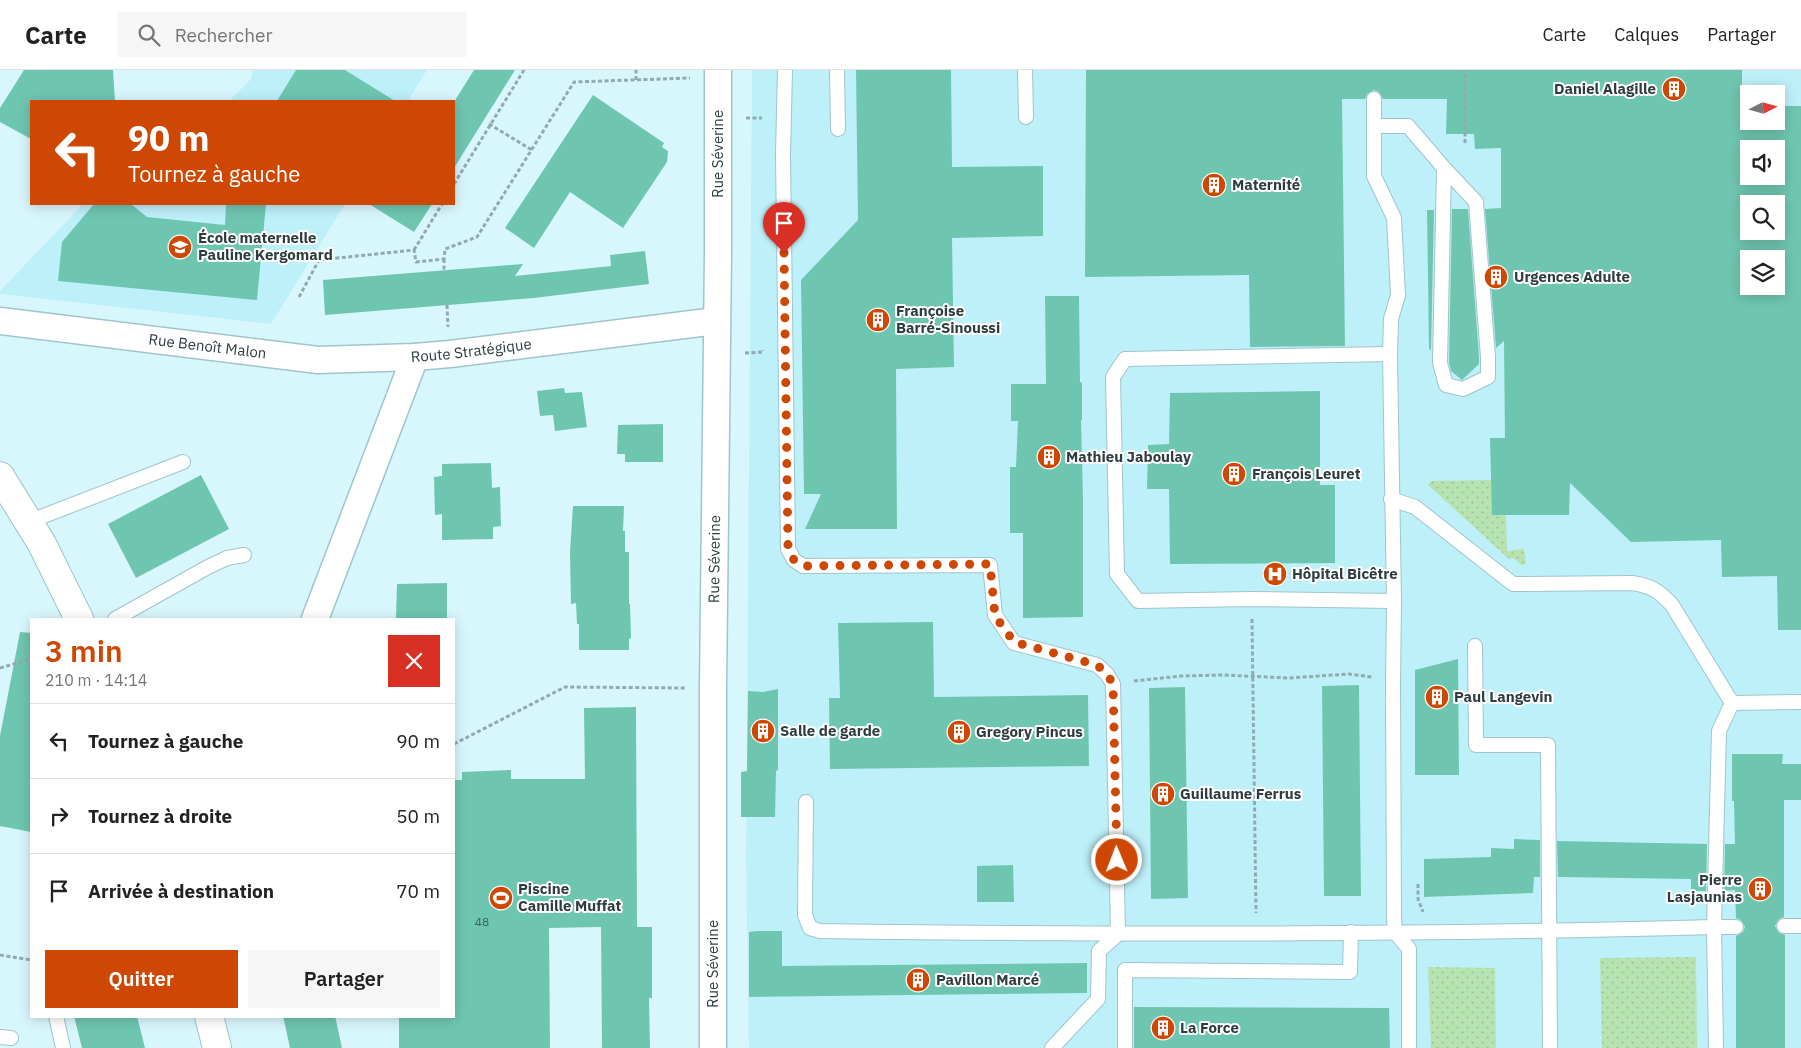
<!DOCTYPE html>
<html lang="fr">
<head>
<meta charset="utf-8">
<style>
	:root { --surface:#fff; --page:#f6f6f6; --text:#222; --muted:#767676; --line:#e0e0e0; --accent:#ce4804 }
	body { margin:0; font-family:"IBM Plex Sans",sans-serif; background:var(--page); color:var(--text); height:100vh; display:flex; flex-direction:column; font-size:19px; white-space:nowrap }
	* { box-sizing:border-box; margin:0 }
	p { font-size:16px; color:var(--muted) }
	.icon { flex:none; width:28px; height:28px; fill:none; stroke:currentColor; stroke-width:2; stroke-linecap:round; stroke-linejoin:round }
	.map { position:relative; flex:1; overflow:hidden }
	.details { position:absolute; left:30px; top:548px; width:425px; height:400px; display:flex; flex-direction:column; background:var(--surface); border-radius:0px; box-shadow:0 2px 12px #0003 }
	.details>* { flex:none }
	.hud { position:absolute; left:30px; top:30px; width:425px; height:105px; border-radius:0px; box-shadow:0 2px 12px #0003; background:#ce4804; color:#fff; overflow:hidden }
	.needle { width:32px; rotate:84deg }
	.controls { position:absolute; left:1740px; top:15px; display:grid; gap:10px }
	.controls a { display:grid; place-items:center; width:45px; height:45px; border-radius:0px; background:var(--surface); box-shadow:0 2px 12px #0003; font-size:25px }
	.pin { position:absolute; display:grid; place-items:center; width:42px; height:42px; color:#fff; margin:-51px -21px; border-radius:50% 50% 50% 0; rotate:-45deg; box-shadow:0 0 5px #0007 }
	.pin .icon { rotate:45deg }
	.me { position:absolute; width:55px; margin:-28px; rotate:359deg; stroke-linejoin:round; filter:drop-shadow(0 0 4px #0008) }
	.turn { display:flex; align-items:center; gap:18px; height:105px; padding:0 15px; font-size:22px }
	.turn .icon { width:65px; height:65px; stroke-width:2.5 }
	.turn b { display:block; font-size:35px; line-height:42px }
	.round { display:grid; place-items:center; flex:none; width:52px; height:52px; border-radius:0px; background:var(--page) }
	.overview { display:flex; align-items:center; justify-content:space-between; height:85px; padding:0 15px }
	h1 { font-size:30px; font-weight:600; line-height:38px; color:var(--accent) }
	.button { display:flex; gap:10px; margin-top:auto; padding:10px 15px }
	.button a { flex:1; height:58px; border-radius:0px; background:var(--accent); color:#fff; font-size:20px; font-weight:600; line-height:58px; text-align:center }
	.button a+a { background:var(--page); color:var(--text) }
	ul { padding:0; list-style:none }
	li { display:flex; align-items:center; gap:15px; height:75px; padding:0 15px; border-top:1px solid var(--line) }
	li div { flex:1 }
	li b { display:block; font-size:19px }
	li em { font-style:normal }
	header { display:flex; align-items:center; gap:30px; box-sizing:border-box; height:70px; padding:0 25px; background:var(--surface); border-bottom:1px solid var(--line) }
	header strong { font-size:24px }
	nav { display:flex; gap:28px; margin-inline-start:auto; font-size:18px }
	.search { width:350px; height:45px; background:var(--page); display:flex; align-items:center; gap:12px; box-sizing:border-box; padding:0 18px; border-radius:0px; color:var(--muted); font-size:19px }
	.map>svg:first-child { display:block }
	.built { fill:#bef0f9; fill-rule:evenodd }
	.grass { fill:url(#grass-dots) }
	.building { fill:#6fc6b0; fill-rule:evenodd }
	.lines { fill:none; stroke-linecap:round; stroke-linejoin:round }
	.service-casing { stroke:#9fc5cc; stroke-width:16 }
	.minor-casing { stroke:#9fc5cc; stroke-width:29 }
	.secondary-casing { stroke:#9fc5cc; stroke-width:30 }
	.path { stroke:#91aaaf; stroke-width:3; stroke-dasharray:4 2.5; stroke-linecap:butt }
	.service { stroke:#fff; stroke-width:14 }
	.minor { stroke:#fff; stroke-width:26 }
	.secondary { stroke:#fff; stroke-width:28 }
	.route { stroke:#ce4804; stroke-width:9; stroke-dasharray:0 16.2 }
	.labels { text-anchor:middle; stroke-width:4; stroke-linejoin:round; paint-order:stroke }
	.number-label { font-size:12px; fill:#3d5e5b }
	.poi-label { font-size:15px; font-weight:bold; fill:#2c3c3f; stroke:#fff; text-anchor:start }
	.street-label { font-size:15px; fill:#2c3c3f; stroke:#fff }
</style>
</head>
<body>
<header>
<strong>Carte</strong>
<div class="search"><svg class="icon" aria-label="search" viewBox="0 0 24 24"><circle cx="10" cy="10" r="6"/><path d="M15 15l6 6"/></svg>Rechercher</div>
<nav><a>Carte</a><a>Calques</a><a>Partager</a></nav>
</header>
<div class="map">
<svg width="1801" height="978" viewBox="0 0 1801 978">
	<defs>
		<pattern id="grass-dots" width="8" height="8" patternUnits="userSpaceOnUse" patternTransform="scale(1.25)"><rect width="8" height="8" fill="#b7e3b1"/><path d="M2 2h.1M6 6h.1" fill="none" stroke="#9ec499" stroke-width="1.8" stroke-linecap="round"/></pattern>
	</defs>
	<rect width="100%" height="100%" fill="#d8f7fd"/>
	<!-- built -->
	<g class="built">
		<path d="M253 0H427L408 31H229L251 9Z"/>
		<path d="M752 0H1801V978H749L746 791ZM1749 24H1776V51H1749ZM1749 79H1776V106H1749ZM1749 134H1776V161H1749ZM1749 189H1776V216H1749Z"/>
		<path d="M83 134H345L271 254 0 224V221Z"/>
	</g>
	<!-- grass -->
	<g class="grass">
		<path d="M1492 410V445H1506L1507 481 1524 479 1526 494 1521 495 1513 488 1509 489 1428 415 1431 411Z"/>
		<path d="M1696 887 1697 978H1602L1600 888Z"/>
		<path d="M1428 897 1495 898 1496 978H1431Z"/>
	</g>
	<!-- building -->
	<g class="building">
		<path d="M24 0H113L115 31H31V69L0 52V38Z"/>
		<path d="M296 0H345L395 31H277Z"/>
		<path d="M474 0H515L454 98V32Z"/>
		<path d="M856 0H951L952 97 1043 96V166L952 168 954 297 896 299 897 459H805L821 424H804L801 210 858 150Z"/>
		<path d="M1086 0H1742V37H1749V51H1776V36H1801V560H1778L1777 506 1722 507 1721 470 1631 472 1570 413 1569 445H1492L1490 368H1505L1504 271 1496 278 1485 139 1501 138V78L1475 79 1474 64H1446L1447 29H1383L1379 22 1374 20 1367 24 1365 29H1342L1345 276 1250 277 1249 205 1085 207ZM1749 79H1776V106H1749ZM1749 134H1776V161H1749ZM1749 189H1776V216H1749Z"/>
		<path d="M593 25 664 73 662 77 668 81 667 92 623 158 570 122 534 178 505 158Z"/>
		<path d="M94 134H131L147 147 225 155 226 134H266L257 230 58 211 62 172Z"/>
		<path d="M369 134H432L414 162Z"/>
		<path d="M1452 139H1468L1479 287V294L1462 310 1451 301 1449 292Z"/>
		<path d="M1427 140H1434L1431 281 1429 278Z"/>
		<path d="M645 181 649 214 534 228 325 245 323 210 523 194 515 206 611 196 610 185Z"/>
		<path d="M1045 226H1079L1080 312 1082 313V350L1081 351 1083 428V547L1023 548V463H1010V397H1016L1018 351H1011V314H1046Z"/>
		<path d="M564 318 565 323 582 322 587 357 555 361 553 345 540 346 537 321Z"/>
		<path d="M1320 321V415H1335V493L1170 494 1169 419H1147L1148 375 1169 374 1170 323Z"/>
		<path d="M663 354V392H625V384H617L618 355Z"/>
		<path d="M491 393 492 418 500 417 501 456 493 457V469L442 470V444L435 445 434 407 442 406V394Z"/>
		<path d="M201 405 229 459 136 508 108 454Z"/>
		<path d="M573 436H624L623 461H625V482H629V534H630L631 568 629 569V580H579V554H577L576 533 571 534 570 482Z"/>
		<path d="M447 513V549H396L397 514Z"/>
		<path d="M933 552 934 627 1088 625 1089 696 830 699 829 628H840L838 553Z"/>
		<path d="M20 562 31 563V762L0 756V666Z"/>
		<path d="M1458 589 1459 705H1415V600Z"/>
		<path d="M1359 615 1361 826H1324L1322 616Z"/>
		<path d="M1185 617 1188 828 1151 829 1149 618Z"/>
		<path d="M778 619V700L776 701 775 747H741V702L747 701 748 621 763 622Z"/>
		<path d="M636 637 637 857H652V928H649L650 978H602L601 857 549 858 550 978H399V946H454V710H462V702L511 700V709H585L584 638Z"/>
		<path d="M1732 684H1783L1782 694H1801V730H1784V847L1779 849 1775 856 1779 863 1785 865V978H1736V866L1743 862 1745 857 1741 850 1736 848 1735 820 1724 821 1725 774H1735L1734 731H1732Z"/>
		<path d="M1514 769 1540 770V807H1534L1533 823 1424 827V789L1491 787V778L1514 779Z"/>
		<path d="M1557 771 1707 774 1706 821H1691V809L1558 807Z"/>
		<path d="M1013 795 1014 832H977V796Z"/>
		<path d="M757 861H782V896L1087 893V923L749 927V862Z"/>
		<path d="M1134 937 1389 938 1390 978H1134Z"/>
		<path d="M74 946H137L145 978H82Z"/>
		<path d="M283 946H335L342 978H290Z"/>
	</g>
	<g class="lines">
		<!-- service casing -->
		<g class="service-casing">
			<g id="service">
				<path d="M785 0 783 84 788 479 794 490 803 496 990 495 995 545 1014 573 1097 595 1107 604 1113 614 1118 864 1099 881 1098 929 1052 978"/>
				<path d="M837 0 838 59"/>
				<path d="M1025 0 1026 47"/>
				<path d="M1374 29V106L1394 148 1398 225 1391 249 1390 284 1394 531 1393 615 1394 848 1395 862 1409 879V978"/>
				<path d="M1374 56H1408L1444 98 1476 132 1488 287V307L1463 319 1446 315 1440 293 1444 98"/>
				<path d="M1390 284 1125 289 1113 307 1117 504 1138 531 1252 529 1394 531"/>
				<path d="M1391 429 1415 437 1513 514 1632 513C1652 516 1659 521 1672 535L1732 633"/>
				<path d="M28 452 183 392"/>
				<path d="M115 549 208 497 227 488 244 485"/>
				<path d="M1475 576 1476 675H1548L1550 978"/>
				<path d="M806 732 805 845 810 858 820 861C1118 865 1416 865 1714 857L1719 661 1732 633 1801 632"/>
				<path d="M1784 856H1801"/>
				<path d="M56 946 63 978"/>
				<path d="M0 967 11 968"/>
				<path d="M1125 978V900L1350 902 1351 862"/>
				<path d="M1716 978 1714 857H1736"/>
			</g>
		</g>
		<!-- minor casing -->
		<g class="minor-casing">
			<g id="minor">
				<path id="s1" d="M0 251 318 290 415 287 450 284 716 251"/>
				<path d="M315 549 415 287"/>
				<path id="s2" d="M713 978V618L718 183V0"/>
			</g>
		</g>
		<!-- secondary casing -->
		<g class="secondary-casing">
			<g id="secondary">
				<path d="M0 406 42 474 79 549"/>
				<path d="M209 946 217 978"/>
			</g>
		</g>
		<!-- path -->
		<g class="path">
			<path d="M636 10V0"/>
			<path d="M746 48H762"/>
			<path d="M489 54 532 80"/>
			<path d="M1465 73V0"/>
			<path d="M454 114 524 0"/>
			<path d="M414 180 442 134"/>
			<path d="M444 189V200"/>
			<path d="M299 227 319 190 414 180 416 192 444 189 445 179 477 167 574 12 690 8"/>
			<path d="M447 235 448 257"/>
			<path d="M745 283 763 282V280"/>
			<path d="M1252 549 1256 843"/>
			<path d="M0 598 31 589"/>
			<path d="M1134 611 1181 606 1223 605 1289 608 1349 604 1372 607"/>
			<path d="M454 674 565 617 685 618"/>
			<path d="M1418 814V829L1423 842"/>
			<path d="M0 885 31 890"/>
		</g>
		<!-- service -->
		<use href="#service" class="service"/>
		<!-- minor -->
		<use href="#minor" class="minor"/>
		<!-- secondary -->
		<use href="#secondary" class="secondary"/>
	</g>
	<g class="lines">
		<!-- route -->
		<path class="route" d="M784 183 788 479 794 490 803 496 990 494 995 546 1014 572 1097 595 1107 604 1113 614 1117 790"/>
	</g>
	<!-- icons -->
	<defs>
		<g id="building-disc" transform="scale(1.25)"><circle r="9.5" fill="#ce4804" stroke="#fff"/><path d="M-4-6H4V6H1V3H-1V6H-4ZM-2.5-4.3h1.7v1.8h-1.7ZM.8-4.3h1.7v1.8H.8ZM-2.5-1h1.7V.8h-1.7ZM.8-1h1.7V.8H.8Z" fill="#fff"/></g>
		<g id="school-disc" transform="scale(1.25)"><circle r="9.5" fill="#ce4804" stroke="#fff"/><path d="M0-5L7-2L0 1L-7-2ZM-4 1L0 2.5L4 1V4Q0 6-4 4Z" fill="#fff"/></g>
		<g id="hospital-disc" transform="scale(1.25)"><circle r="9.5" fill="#ce4804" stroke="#fff"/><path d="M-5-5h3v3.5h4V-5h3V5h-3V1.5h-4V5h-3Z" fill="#fff"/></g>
		<g id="stadium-disc" transform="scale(1.25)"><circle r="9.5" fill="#ce4804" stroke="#fff"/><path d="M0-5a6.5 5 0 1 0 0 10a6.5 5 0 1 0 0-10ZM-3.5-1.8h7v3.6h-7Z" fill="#fff"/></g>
	</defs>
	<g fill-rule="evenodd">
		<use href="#building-disc" x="1674" y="19"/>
		<use href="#building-disc" x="1214" y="115"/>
		<use href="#school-disc" x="180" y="177"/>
		<use href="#building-disc" x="1496" y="207"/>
		<use href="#building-disc" x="878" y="250"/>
		<use href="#building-disc" x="1049" y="387"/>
		<use href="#building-disc" x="1234" y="404"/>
		<use href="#hospital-disc" x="1275" y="504"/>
		<use href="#building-disc" x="1437" y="627"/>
		<use href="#building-disc" x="763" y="661"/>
		<use href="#building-disc" x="959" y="662"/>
		<use href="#building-disc" x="1163" y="724"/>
		<use href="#building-disc" x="1760" y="819"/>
		<use href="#stadium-disc" x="501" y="828"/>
		<use href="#building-disc" x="918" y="910"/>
		<use href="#building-disc" x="1163" y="958"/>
	</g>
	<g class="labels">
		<!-- number labels -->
		<g class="number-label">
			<text x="482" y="856">48</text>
		</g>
		<!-- poi labels -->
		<g class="poi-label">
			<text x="1656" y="24" text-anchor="end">Daniel Alagille</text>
			<text x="1232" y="120">Maternité</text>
			<text x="198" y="173">École maternelle<tspan x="198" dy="17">Pauline Kergomard</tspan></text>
			<text x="1514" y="212">Urgences Adulte</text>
			<text x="896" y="246">Françoise<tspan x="896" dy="17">Barré-Sinoussi</tspan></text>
			<text x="1066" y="392">Mathieu Jaboulay</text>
			<text x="1252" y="409">François Leuret</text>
			<text x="1292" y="509">Hôpital Bicêtre</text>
			<text x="1454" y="632">Paul Langevin</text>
			<text x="780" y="666">Salle de garde</text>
			<text x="976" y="667">Gregory Pincus</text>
			<text x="1180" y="729">Guillaume Ferrus</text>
			<text x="1742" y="815" text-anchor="end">Pierre<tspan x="1742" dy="17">Lasjaunias</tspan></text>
			<text x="518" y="824">Piscine<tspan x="518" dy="17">Camille Muffat</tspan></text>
			<text x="936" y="915">Pavillon Marcé</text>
			<text x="1180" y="963">La Force</text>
		</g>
		<!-- street labels -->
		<g class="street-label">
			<text transform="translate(718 84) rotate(-90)" y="5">Rue Séverine</text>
			<text dy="5" stroke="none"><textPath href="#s1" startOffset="209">Rue Benoît Malon</textPath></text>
			<text dy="5" stroke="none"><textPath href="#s1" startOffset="474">Route Stratégique</textPath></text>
			<text dy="5" stroke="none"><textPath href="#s2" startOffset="489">Rue Séverine</textPath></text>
			<text transform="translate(713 894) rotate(-90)" y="5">Rue Séverine</text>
		</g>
	</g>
</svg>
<div class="controls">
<a><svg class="needle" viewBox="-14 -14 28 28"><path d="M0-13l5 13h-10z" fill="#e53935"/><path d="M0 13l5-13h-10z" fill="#767676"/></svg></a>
<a><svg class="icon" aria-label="sound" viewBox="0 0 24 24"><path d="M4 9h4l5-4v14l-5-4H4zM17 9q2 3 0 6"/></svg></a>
<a><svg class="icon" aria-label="search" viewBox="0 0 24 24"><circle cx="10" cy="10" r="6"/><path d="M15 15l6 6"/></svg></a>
<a><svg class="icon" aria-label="layers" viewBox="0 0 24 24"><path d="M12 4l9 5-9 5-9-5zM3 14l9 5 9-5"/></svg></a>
</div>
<div class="pin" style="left:784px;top:183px;background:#d93025"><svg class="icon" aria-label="arrive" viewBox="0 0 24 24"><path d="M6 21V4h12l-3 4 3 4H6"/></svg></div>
<svg class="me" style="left:1117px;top:790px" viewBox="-20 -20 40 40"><circle r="17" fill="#ce4804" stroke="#fff" stroke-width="3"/><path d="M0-11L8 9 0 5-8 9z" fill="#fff"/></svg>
<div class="hud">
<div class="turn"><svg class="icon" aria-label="left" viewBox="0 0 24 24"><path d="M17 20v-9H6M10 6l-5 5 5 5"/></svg><div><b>90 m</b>Tournez à gauche</div></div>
</div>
<section class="details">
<div class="overview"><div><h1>3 min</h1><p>210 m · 14:14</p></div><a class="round" style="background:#d93025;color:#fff"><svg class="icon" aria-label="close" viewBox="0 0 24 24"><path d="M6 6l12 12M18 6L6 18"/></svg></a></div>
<ul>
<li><svg class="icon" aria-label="left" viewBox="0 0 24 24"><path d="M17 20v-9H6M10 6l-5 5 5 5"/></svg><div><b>Tournez à gauche</b></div><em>90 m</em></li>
<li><svg class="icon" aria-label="right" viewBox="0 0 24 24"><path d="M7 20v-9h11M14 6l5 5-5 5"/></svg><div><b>Tournez à droite</b></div><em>50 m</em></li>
<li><svg class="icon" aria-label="arrive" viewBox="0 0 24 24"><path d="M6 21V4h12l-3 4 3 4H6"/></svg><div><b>Arrivée à destination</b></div><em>70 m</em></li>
</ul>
<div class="button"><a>Quitter</a><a>Partager</a></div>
</section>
</div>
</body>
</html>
